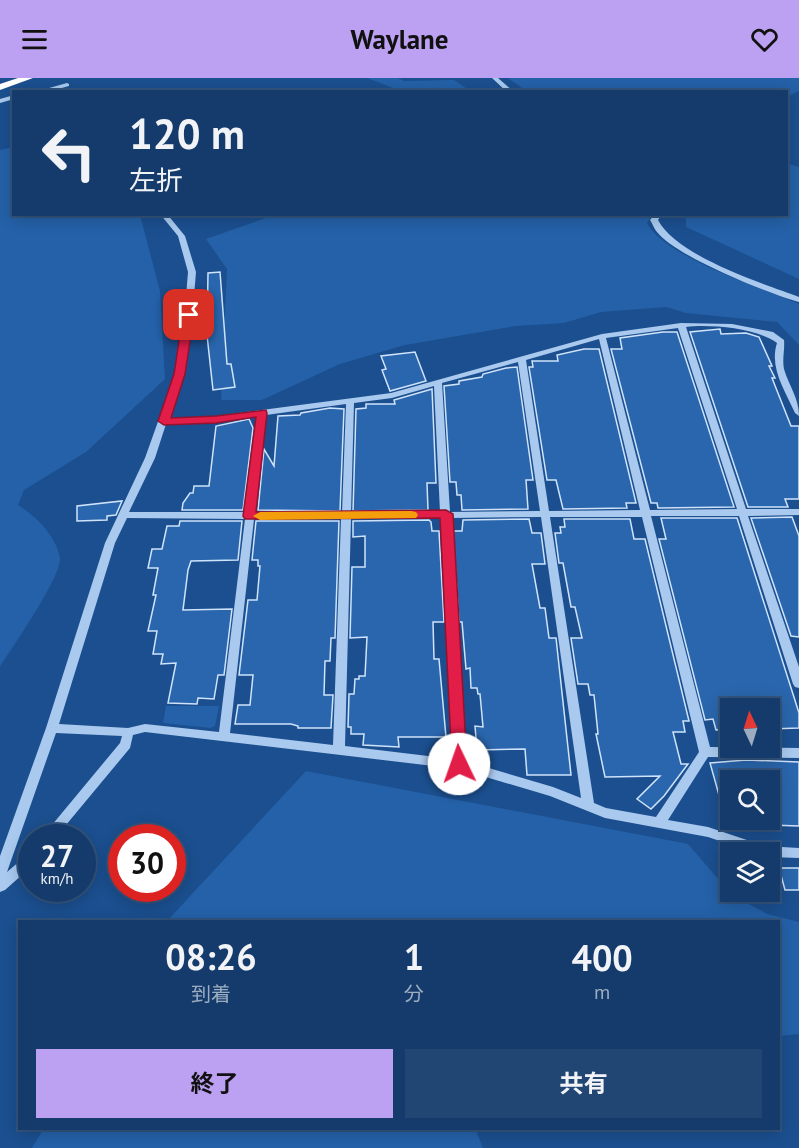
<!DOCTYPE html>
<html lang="ja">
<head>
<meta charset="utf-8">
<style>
	:root { --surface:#143b6b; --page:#214673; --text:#f1f3f6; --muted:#9dadc1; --line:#33557e; --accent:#bca0f2 }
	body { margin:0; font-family:"PT Sans","Noto Sans JP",sans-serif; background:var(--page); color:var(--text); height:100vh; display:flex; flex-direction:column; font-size:22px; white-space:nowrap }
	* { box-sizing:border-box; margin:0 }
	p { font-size:20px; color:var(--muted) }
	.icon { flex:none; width:33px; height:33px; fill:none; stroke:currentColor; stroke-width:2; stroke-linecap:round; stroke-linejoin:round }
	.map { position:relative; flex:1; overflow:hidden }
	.sheet { position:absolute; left:18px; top:842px; width:762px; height:210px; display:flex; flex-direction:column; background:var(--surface); border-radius:0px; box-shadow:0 3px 15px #0003,0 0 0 2px var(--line) }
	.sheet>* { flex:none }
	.banner { position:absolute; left:12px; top:12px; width:776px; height:126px; border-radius:0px; box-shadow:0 3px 15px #0003,0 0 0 2px var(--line); background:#143b6b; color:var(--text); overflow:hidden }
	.needle { width:39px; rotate:356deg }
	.tools { position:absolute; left:720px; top:620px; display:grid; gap:12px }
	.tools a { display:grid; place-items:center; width:60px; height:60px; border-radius:0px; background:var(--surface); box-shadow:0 3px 15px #0003,0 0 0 2px var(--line); font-size:30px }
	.speed { position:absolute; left:18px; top:746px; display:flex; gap:12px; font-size:30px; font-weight:700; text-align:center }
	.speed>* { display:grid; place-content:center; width:78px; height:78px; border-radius:50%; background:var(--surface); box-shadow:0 3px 15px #0003,0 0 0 2px var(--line); line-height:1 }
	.speed small { font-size:15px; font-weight:400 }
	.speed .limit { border:9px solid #d22; background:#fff; color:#111 }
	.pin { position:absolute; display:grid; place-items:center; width:51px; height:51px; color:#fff; margin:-26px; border-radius:12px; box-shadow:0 3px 9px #0006 }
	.me { position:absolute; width:66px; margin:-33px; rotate:357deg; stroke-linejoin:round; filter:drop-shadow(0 0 4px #0008) }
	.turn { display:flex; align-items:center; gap:21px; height:126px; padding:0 18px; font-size:27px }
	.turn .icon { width:78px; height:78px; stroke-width:2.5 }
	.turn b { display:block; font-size:42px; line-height:51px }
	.eta { display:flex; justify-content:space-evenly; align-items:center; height:102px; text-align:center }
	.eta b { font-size:36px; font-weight:700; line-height:42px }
	.cta { display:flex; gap:12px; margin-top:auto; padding:12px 18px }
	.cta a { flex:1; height:69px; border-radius:0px; background:var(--accent); color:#111; font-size:24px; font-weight:700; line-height:69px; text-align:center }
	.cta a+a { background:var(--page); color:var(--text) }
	header { display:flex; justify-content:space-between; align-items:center; height:78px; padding:0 18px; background:var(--accent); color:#111; font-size:27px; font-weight:700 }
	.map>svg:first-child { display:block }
	.green { fill:#2461a8 }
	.building { fill:#2a66ad; stroke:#cfe3fa; stroke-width:1.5 }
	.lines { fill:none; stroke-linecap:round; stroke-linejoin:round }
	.minor { fill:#a9c9ee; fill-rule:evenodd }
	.highway { fill:#fff; fill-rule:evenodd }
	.route { fill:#e11d48; stroke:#92132f; stroke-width:1.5 }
	.slow { fill:#f59e0b }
</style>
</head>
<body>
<header><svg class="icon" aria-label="menu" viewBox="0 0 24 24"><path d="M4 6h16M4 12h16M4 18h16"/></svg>Waylane<svg class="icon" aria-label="heart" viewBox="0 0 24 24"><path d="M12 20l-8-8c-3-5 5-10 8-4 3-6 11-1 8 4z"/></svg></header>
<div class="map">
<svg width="799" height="1070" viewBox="0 0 799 1070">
	<rect width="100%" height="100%" fill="#1b4f8f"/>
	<!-- green -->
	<g class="green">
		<path d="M367 0H398L404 3 454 2 470 13H401Z"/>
		<path d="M508 0H799V13L786 19V14H528Z"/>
		<path d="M13 69 14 136 58 137 72 140 87 136 140 137 160 213 165 301 86 374 24 412 18 427C36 438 56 458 60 480 62 498 12 570 0 589V72Z"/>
		<path d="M786 85 799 89V201L686 149V137L786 136Z"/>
		<path d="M277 136 652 137 647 145C663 178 763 211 799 226V267L777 244 686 235 666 229 601 234 564 245 516 248 405 267 340 286 262 322H221L227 191 206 161Z"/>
		<path d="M166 628H219L215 648 210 650 163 645Z"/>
		<path d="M306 693 688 766 732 817 767 836 799 844V956L779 958 778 843H167Z"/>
		<path d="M44 1050H475L483 1070H32Z"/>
	</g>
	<!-- building -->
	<g class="building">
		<path d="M220 194 227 286H231L235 309 213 312 207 257 208 195Z"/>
		<path d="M720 251 721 256 746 255 759 259 772 288H769L775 300H772L791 348H799V421H785L788 429H748L690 254Z"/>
		<path d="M663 254H677L734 429 658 430 657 425H651L611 271H622L620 260Z"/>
		<path d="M584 271H599L636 425H626L627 430 563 431 556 402H547L529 289H533L532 283H558L557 277Z"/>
		<path d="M415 274 426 303 390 313 382 292 386 291 381 278Z"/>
		<path d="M517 289 533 402H526L528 431 462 432 461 417H457L456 404H450L444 308 459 306V303L482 299 483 296 506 290Z"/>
		<path d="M432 311 436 405H427L428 432 353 433 356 331 366 330V326H395L394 322Z"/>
		<path d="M330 330 344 331 340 433 258 432 264 371 274 388 278 338 300 337 301 335Z"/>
		<path d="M249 341 253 350 243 432H182L183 425 190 415H193L194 408H209L216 348Z"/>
		<path d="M122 423 116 437 107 438V442L77 443V428Z"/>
		<path d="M792 439 799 458V559L791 558 751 440Z"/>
		<path d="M661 440H737L799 635V650L770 651V628L730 629V651L716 652 713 641 705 642 659 461H666Z"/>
		<path d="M529 441 532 455H541L545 486H532L540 530H545L549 560H556L571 697H527L525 671 477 672 475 648 483 649 480 616H478L477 610H471L470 590 466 591 462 544H459L453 453H462L463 442Z"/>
		<path d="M564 441H630L634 461H645L689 643H683L685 654H673L681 686H688L664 718 651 731 637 721 660 698 605 699 596 656H598L594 617H590L588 606H578L571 560H582L575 529H571L563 485H559L555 455H561L560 449H565Z"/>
		<path d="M429 442 431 444 432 453H439L444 544H433L434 581H439L446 659H398L399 669 363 667 364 656H351V649H348L349 616H354L355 601H359V598H365L367 559 350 560 352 489H365V458L353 459V443Z"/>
		<path d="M180 443H242L238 482 191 483 188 492 183 532 232 531 224 597H218L214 621 198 620 197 626 168 625 176 585 161 586 163 576H153L157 553H148L156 517H153L158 490H148L152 471H162L167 448H179Z"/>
		<path d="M256 443H339L335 560H331L330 583H325L324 617H333L331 650H298V648L291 646H235L238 627H250L253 597H239L248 522H257L260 488H258V482H252Z"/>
		<path d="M746 682 799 684V748L770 747V702H730V735H724L710 685Z"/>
		<path d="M779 790H799V812H785Z"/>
	</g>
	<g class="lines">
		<!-- minor -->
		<g class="minor">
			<path d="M492 0H498L514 14H507Z"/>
			<path d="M67 5 69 6V8L47 14H35Z"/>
			<path d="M14 17V21L0 25V21Z"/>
			<path d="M160 136H167L185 158 196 194 191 255 183 296 168 340 216 338 391 315 602 256 681 245 732 246 773 254 784 262C785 271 782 281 784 291 789 308 799 320 799 338L795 335C785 312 769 290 777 265 757 250 710 246 686 249L746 431H799V437L748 438 799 589V610L795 609 793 606 739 438H651L710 669 799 670V680L708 679 668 742 708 749 765 768 799 770V780L770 779V774H752L708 759 605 740 550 718 459 691 145 654 133 657 130 670 56 759H42L120 665 122 658 56 655 7 794 28 776 32 775V788L5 812 0 814V778L46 650 105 465 145 380 175 296 183 255 188 194 178 158ZM678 250 737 431 650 432 606 260ZM599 261 640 432 549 433 526 282ZM518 284 540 433 450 434 442 305ZM434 308 440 434 351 435 354 325 392 320ZM346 326 342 435 255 434 266 337ZM257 338 245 434H129L155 380 166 346 216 344ZM541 439 581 720 553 709 465 683 450 440ZM550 439H642L699 674 656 739 606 730 594 725ZM127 440 245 441 219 654 145 646 128 650 59 646 115 465ZM441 440 453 681 345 668 351 441ZM254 441H341L333 667 230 655Z"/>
			<path d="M655 136H662L658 142C677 178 761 205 799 219V224C767 215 677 179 657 154 654 151 653 146 650 142Z"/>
		</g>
		<!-- highway -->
		<path class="highway" d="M18 0H33L0 12V6Z"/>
	</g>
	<!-- route -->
	<path class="route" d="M189 234 194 237 185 296 171 340 216 338 266 332 267 335 256 434 446 432 453 436 467 686 465 691H454L452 686 440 440 245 441 243 438 256 339 216 345 164 347 158 343 174 296 183 237Z"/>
	<!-- slow -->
	<path class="slow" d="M411 433 416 434 418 437 416 440 260 442 253 438 260 434Z"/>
</svg>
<div class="tools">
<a><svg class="needle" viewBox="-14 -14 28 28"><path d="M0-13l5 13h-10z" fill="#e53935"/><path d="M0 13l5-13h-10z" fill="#9dadc1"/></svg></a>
<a><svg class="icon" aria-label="search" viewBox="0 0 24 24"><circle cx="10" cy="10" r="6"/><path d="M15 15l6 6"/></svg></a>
<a><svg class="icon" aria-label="layers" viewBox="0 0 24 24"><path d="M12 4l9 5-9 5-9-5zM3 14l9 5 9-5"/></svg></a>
</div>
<div class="speed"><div>27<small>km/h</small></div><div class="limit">30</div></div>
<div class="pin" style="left:189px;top:237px;background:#d93025"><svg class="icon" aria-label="arrive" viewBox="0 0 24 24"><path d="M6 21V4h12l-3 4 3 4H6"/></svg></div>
<svg class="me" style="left:459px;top:686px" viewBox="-20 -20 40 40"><circle r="19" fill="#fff"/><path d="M0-13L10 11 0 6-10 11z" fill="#e11d48"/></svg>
<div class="banner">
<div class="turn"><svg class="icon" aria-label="left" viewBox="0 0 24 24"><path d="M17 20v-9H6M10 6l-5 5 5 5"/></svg><div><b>120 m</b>左折</div></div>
</div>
<section class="sheet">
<div class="eta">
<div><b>08:26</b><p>到着</p></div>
<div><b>1</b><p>分</p></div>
<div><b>400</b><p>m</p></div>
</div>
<div class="cta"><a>終了</a><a>共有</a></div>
</section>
</div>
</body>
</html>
